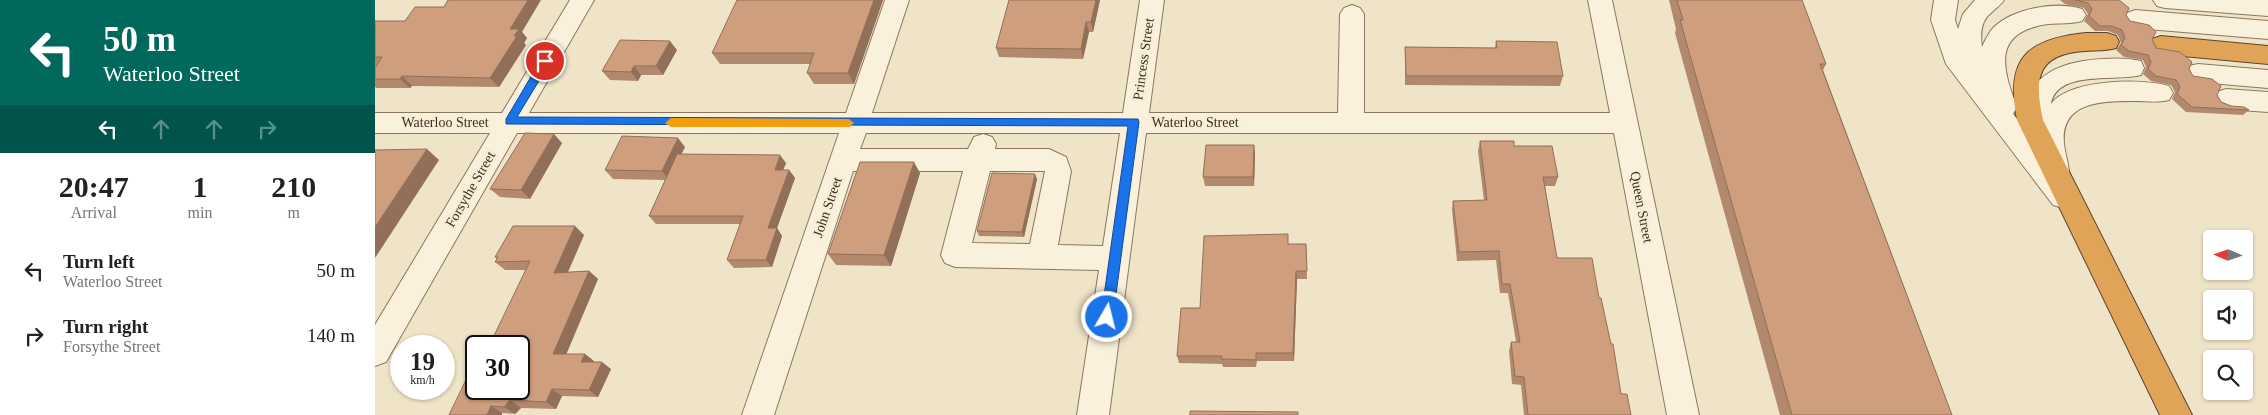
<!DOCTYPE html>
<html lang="en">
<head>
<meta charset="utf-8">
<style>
	:root { --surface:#fff; --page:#f6f6f6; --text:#222; --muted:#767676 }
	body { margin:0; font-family:Georgia,serif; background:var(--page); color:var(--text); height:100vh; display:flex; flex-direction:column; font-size:19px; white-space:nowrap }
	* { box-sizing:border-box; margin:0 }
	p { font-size:16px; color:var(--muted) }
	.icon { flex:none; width:28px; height:28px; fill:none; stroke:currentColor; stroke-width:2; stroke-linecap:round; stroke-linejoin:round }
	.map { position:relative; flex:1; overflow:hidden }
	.details { display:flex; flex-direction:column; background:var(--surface); width:375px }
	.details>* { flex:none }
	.hud { background:#00695c; color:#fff; overflow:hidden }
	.needle { width:32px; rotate:272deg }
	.tools { position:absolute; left:1828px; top:230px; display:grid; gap:10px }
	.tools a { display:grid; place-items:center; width:50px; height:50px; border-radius:5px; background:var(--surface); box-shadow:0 1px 4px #0004; font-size:25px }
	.speed { position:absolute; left:15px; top:335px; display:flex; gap:10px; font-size:25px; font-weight:700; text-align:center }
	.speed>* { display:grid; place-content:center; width:65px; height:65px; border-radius:50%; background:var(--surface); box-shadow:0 1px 4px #0004; line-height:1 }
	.speed small { font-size:12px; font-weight:400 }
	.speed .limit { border:2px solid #111; border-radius:8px; background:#fff; color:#111 }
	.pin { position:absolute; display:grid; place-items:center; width:42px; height:42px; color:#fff; margin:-21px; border:2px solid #fff; border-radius:50%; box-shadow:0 1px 5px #0007 }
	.me { position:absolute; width:55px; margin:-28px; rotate:8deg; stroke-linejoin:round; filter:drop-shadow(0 0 4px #0008) }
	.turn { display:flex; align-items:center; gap:18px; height:105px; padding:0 20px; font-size:22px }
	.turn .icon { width:65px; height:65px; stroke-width:2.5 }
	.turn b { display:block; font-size:35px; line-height:42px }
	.lanes { display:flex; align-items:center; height:48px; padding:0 20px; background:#0003; justify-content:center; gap:25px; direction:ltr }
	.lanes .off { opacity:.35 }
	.eta { display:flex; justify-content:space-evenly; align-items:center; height:85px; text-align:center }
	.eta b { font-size:30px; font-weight:600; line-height:35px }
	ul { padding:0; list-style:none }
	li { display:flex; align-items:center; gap:15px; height:65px; padding:0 20px }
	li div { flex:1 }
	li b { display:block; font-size:19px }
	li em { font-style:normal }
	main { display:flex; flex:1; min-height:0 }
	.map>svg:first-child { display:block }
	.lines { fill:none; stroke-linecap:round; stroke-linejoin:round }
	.minor-casing { stroke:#8d765c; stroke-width:2 }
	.highway-casing { stroke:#5b4430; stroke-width:2 }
	.minor { fill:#faf1dc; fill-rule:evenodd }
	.highway { fill:#e0a458; fill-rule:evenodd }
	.wall { fill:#b2896c }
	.shaded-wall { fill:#916f58 }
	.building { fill:#cf9f7d; stroke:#916f58 }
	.route { fill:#1a73e8; stroke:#114b97 }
	.slow { fill:#f59e0b }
	.labels { text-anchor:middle; stroke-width:5; stroke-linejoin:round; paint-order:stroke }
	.street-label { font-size:14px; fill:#3d2e20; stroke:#f7eed8 }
</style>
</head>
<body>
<main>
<section class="details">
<div class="hud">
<div class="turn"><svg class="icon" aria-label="left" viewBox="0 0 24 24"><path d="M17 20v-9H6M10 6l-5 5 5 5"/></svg><div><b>50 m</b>Waterloo Street</div></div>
<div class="lanes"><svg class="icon" aria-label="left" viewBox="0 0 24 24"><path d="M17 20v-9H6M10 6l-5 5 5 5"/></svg><svg class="icon off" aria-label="ahead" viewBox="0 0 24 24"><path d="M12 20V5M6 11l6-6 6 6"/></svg><svg class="icon off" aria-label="ahead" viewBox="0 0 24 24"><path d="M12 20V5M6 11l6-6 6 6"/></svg><svg class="icon off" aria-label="right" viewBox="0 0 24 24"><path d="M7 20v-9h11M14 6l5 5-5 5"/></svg></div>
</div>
<div class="eta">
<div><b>20:47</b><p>Arrival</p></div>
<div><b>1</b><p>min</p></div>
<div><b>210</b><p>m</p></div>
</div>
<ul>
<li><svg class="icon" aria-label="left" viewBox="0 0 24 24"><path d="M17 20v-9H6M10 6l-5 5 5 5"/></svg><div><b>Turn left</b><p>Waterloo Street</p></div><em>50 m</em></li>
<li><svg class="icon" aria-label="right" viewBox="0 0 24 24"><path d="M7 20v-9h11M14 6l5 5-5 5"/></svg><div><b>Turn right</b><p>Forsythe Street</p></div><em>140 m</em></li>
</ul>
</section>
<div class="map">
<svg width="1893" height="415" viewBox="0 0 1893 415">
	<rect width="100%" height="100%" fill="#f0e4c8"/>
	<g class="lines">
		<!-- minor casing -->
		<g class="minor-casing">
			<g id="minor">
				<path d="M195 0H219L154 113H471L510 0H534L497 113H748L765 0H789L774 113H963L965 14 969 8 977 5 985 8 989 14V113H1235L1213 0H1237L1324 415H1292L1239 133H771L734 415H702L724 270 580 267 570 263 566 255 588 171H478L399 415H367L464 133H142L11 362 0 366V325L115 133H0V113H127ZM491 133H745L728 246 683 245 696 171 691 157 674 149H620L621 144 617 137 608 134 599 137 593 149H485ZM615 171H670L655 244 597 243Z"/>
				<path d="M1559 0H1583L1580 20 1583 29 1588 14 1600 0H1629C1625 6 1622 7 1617 12 1606 20 1605 34 1607 47 1610 40 1614 32 1619 27 1639 8 1681 1 1707 9L1711 15 1707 21C1696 24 1685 23 1673 24 1618 32 1626 66 1642 107L1638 114 1651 130C1643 78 1683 61 1728 59 1741 58 1753 58 1766 61L1769 68 1766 75C1742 82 1682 69 1676 104 1694 79 1767 78 1794 86L1798 93 1794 100C1782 103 1772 101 1759 101 1728 101 1685 101 1689 144 1690 153 1693 162 1694 171L1690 179 1702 197 1698 205 1688 208 1678 205 1571 64 1556 20Z"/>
				<path d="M1778 0H1893V16L1790 8 1782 6Z"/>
				<path d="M1760 10 1893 21V39L1760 28 1752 25 1748 19 1752 13Z"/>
				<path d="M1823 64 1893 70V88L1823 82 1814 80 1810 73 1814 66Z"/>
				<path d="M1851 89 1893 92V112L1851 109 1842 106 1838 99 1842 92Z"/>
			</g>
		</g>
		<!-- highway casing -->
		<g class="highway-casing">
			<g id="highway">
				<path d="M1711 33H1732L1741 36 1744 42 1741 48C1730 51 1721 50 1710 51 1661 54 1659 79 1668 120L1817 415H1785L1642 120C1630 59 1651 39 1711 33Z"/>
				<path d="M1786 36 1893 46V64L1786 54 1777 51 1774 45 1777 39Z"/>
			</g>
		</g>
		<!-- minor -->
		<use href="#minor" class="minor"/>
		<!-- highway -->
		<use href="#highway" class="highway"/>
	</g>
	<!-- wall -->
	<g class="wall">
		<path d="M508 0 479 84H439L432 73 435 64H345L337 53Z"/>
		<path d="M634 0H725L718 32H714L708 59 624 57 621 48Z"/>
		<path d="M1294 0H1427L1451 64 1448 70 1577 415H1405L1300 33 1301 29Z"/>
		<path d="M1685 0H1744L1751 15 1755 21 1777 39 1781 48 1814 69 1818 76 1842 95 1846 102 1856 106 1874 110 1868 115 1811 112 1797 99 1800 92 1796 85 1776 81 1768 74 1771 67 1768 60 1749 57 1741 50 1746 43 1743 35 1733 31H1720L1709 21 1713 14 1709 8 1690 4Z"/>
		<path d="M0 21 147 32 152 38 149 43 151 45 124 87 37 86 35 88H2L0 87V68L1 66H0Z"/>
		<path d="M1121 41 1188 76 1185 86 1030 85V47L1120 48Z"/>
		<path d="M302 50 288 75H266L263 81 235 80 227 71Z"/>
		<path d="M1105 141 1139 146 1183 177 1180 186H1170L1182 258 1224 298 1246 394 1256 415H1149L1146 385 1137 384 1134 351 1136 342H1141L1133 293H1125L1121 260 1082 261 1077 210 1078 201H1109L1103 151Z"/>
		<path d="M187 143 155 199 125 197 115 189Z"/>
		<path d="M879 145 880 154 879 186H830L828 177Z"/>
		<path d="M310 147 306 154 411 163 408 170H414L420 178 402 228 407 236 397 267 359 268 352 260 365 224H281L274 216 290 180 238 179 230 170Z"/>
		<path d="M545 173 516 266 461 265 453 254Z"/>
		<path d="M662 179 649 237 604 236 602 231Z"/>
		<path d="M209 235 193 272 214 271 223 279 191 354H210L219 362 236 369 223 397 187 396 181 409 146 408 140 414 127 413V415H74L101 389 151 270H130L120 262 122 259 120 257Z"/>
		<path d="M913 244H931L932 279H922L919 361H882L881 367H848L847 364 804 363 802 356 825 308Z"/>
	</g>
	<!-- shaded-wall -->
	<g class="shaded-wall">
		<path d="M153 0H166L147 32 152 38 149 43 151 45 124 87 115 78 135 29Z"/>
		<path d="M499 0H508L479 84 473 73Z"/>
		<path d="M721 0H725L718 32 716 22Z"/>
		<path d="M711 22 714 32 708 59 706 49Z"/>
		<path d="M295 41 302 50 288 75 281 66Z"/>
		<path d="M259 66 266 75 263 81 256 72Z"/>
		<path d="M27 76 37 86 35 88 25 79Z"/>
		<path d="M179 134 187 143 155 199 146 190Z"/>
		<path d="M303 138 310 147 294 180 287 171Z"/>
		<path d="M879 145 880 154 879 186 878 177Z"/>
		<path d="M52 149 64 160 0 258V227Z"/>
		<path d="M405 155 411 163 405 178 400 170Z"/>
		<path d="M539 162 545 173 516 266 509 255Z"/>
		<path d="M414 170 420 178 402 228 407 236 397 267 391 260 393 228Z"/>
		<path d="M660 174 662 179 649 237 647 232Z"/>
		<path d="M200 226 209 235 189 281 179 273Z"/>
		<path d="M214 271 223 279 188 362 178 354Z"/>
		<path d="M921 271 922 279 919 361 918 353Z"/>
		<path d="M210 354 219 361 216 369 206 362Z"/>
		<path d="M227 362 236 369 223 397 214 390Z"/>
		<path d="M177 389 187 396 181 409 171 402Z"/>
		<path d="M135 400 146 408 140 414 129 407Z"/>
		<path d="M116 406 127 413V415H112Z"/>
	</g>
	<!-- building -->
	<g class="building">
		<path d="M73 0H153L135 29H144L139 36H142L115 78 27 76 25 79H0V68L7 57H0V21H30L40 7H69Z"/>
		<path d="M362 0H499L473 73H432L439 53H337Z"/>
		<path d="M634 0H721L716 22H711L706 49 621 48Z"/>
		<path d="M1302 0H1427L1451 64H1445L1577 415H1417L1305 20H1308Z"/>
		<path d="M1700 0H1744L1754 8 1751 15 1755 21 1774 25 1781 32 1777 39 1781 48 1805 52 1817 62 1814 69 1818 76 1837 79 1846 86 1842 95 1846 102 1856 106 1869 107 1874 110 1817 107 1802 94 1805 87 1801 80 1781 76 1773 69 1776 62 1773 55 1754 51 1746 45 1750 38 1747 30 1737 26H1725L1714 16 1717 9 1713 3Z"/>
		<path d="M245 40 295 41 281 66H259L256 72 227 71Z"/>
		<path d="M1121 41 1182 42 1188 76H1031L1030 47 1122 48Z"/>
		<path d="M150 133 179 134 146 190 115 189Z"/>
		<path d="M247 136 303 138 287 171 230 170Z"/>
		<path d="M1105 141H1139V146H1177L1183 177H1168L1182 258H1217L1224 298H1226L1236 344H1238L1246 394H1252L1256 415H1153L1149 377 1140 376 1136 342H1145L1135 284H1127L1124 251 1084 252 1078 201 1112 200Z"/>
		<path d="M831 145H879L878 177H828Z"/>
		<path d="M52 149 0 227V150Z"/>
		<path d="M302 154 405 155 400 170H414L393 228H402L391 260H352L368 216H274Z"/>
		<path d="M485 162H539L509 255 453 254Z"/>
		<path d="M617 173 660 174 647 232 602 231Z"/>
		<path d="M138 226H200L179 273 214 271 178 354H210L206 362H227L214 390 177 389 171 402 135 400 129 407 116 406 112 415H74L101 359V389H144V346H114L155 261 120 262 123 257H120Z"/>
		<path d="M913 234V244H931L932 271H921L918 353H881V360L846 359 847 356H802L806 308H825L829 236Z"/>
		<path d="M815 411 923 412V415H815Z"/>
	</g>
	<!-- route -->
	<path class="route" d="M170 57 176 61 142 117 763 119 764 122 738 317 736 320 732 322 728 320 726 317 753 126 131 124V119L167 58Z"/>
	<!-- slow -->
	<path class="slow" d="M296 118 474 119 479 123 474 127H296L290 123Z"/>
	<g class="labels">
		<!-- street labels -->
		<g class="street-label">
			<text transform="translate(768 59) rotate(-82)" y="5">Princess Street</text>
			<text x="70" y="127">Waterloo Street</text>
			<text x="820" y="127">Waterloo Street</text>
			<text transform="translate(95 189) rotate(-60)" y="5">Forsythe Street</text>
			<text transform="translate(452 207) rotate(-71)" y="5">John Street</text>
			<text transform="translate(1267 207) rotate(79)" y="5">Queen Street</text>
		</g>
	</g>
</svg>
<div class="tools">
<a><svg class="needle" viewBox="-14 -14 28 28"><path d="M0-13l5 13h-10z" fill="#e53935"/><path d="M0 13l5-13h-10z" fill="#767676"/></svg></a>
<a><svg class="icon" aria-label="sound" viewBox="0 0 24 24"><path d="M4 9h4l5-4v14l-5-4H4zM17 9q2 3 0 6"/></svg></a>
<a><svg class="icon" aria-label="search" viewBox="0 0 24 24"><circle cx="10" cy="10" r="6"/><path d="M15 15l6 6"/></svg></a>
</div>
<div class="speed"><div>19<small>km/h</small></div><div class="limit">30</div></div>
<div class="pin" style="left:170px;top:61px;background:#d93025"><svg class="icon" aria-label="arrive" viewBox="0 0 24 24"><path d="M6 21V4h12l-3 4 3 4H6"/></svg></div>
<svg class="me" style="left:732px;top:317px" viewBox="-20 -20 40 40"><circle r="17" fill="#1a73e8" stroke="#fff" stroke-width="3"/><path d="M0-11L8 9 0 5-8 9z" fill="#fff"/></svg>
</div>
</main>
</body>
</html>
